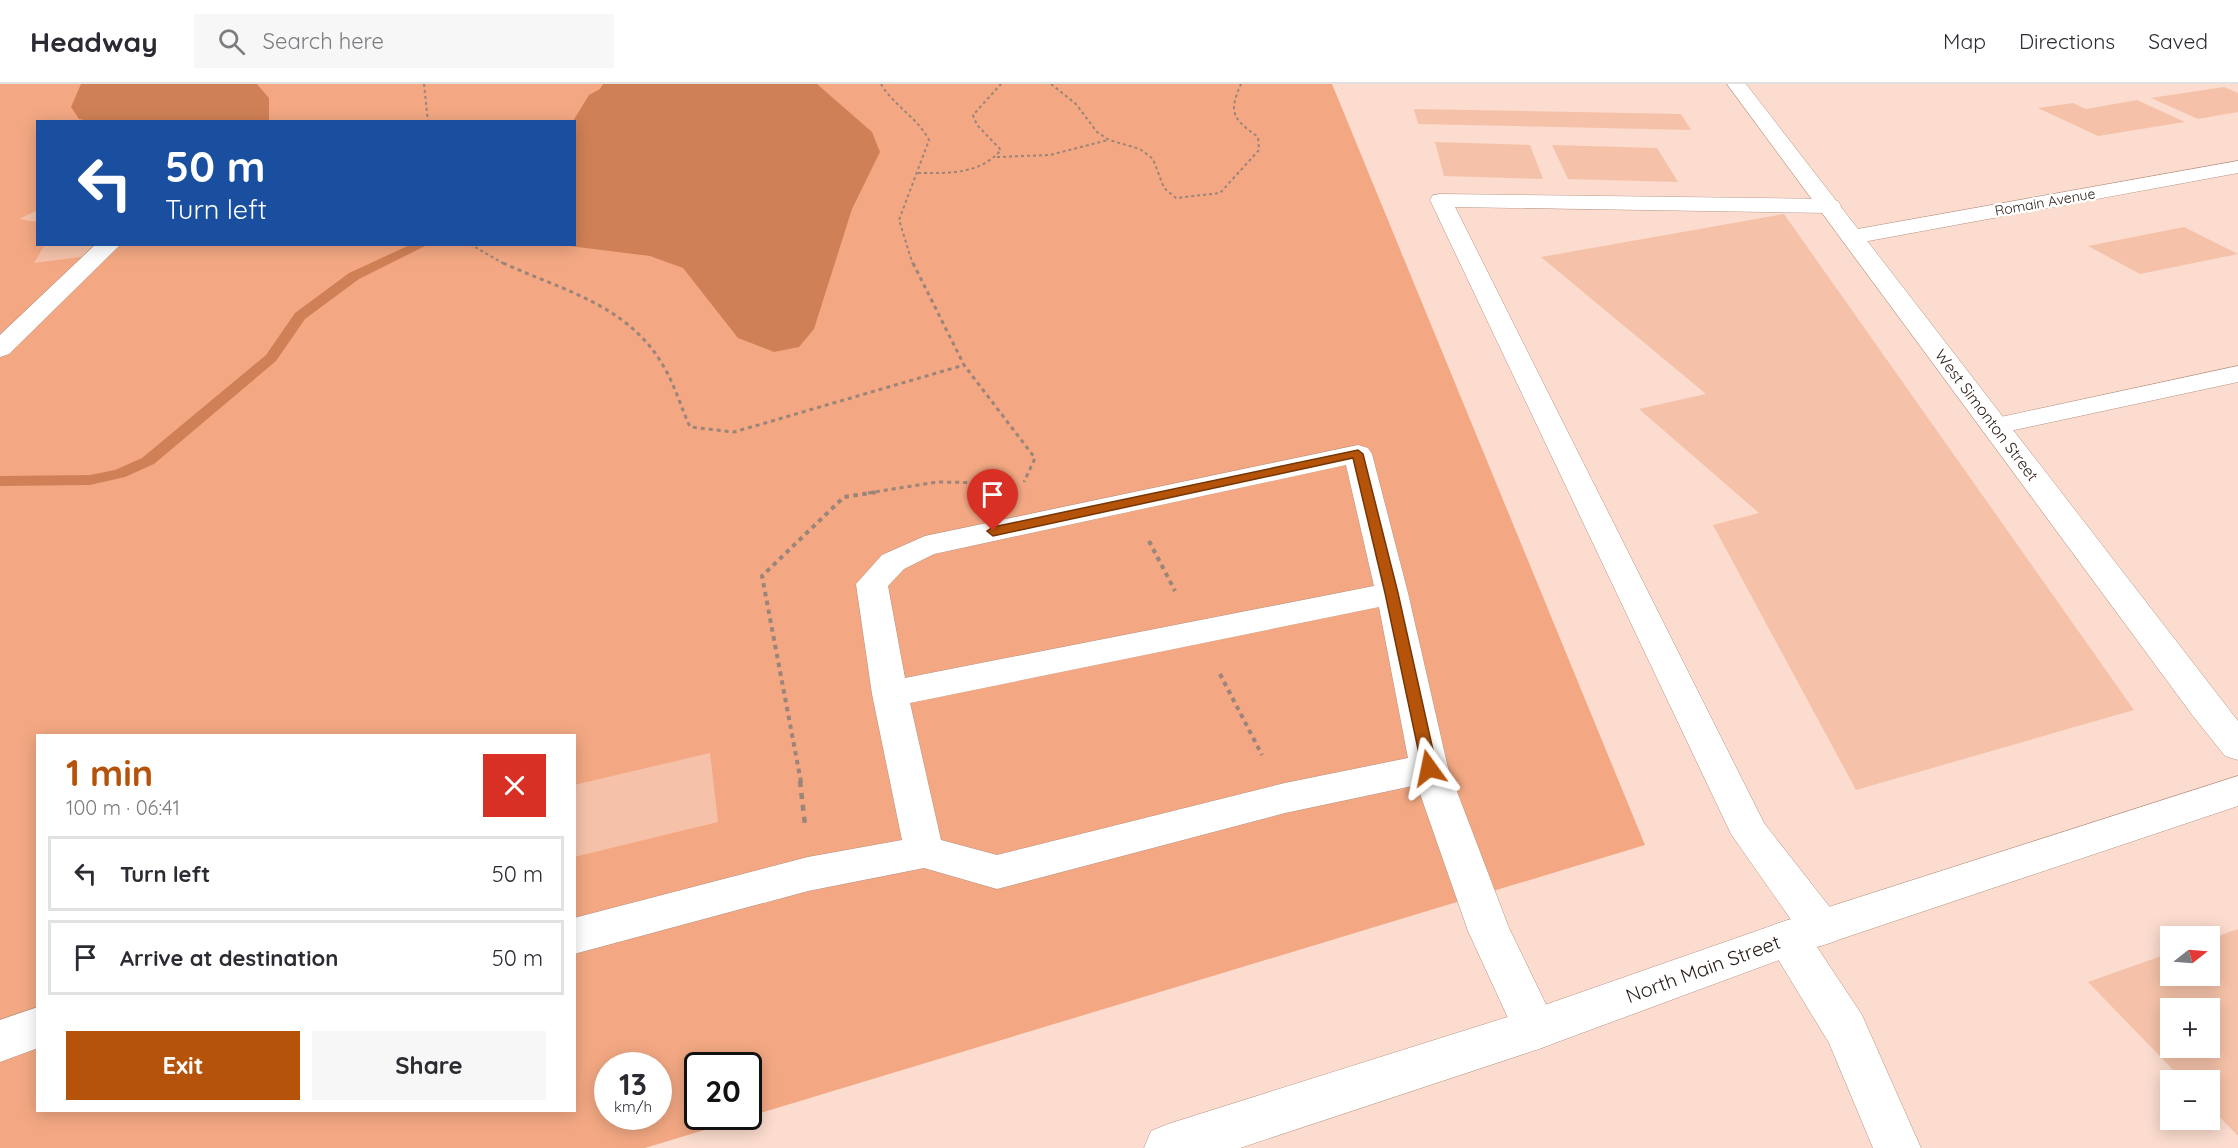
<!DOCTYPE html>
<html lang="en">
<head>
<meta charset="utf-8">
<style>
	:root { --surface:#fff; --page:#f7f7f7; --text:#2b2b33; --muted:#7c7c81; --line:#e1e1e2; --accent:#b45309 }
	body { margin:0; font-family:Quicksand,sans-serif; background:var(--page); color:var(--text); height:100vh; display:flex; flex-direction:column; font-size:22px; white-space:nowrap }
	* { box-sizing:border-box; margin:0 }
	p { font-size:20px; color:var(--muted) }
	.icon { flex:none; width:33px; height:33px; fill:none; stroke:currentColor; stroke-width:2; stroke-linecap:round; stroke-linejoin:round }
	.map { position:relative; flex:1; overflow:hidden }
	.side { position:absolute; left:36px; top:650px; width:540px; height:378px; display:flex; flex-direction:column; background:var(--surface); border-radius:0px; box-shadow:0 3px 15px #0003 }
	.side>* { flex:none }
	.guide { position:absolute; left:36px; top:36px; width:540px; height:126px; border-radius:0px; box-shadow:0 3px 15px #0003; background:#1a4fa0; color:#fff; overflow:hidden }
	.needle { width:39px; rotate:73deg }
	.fabs { position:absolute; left:2160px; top:842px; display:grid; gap:12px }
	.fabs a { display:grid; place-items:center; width:60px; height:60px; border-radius:0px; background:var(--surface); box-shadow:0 3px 15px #0003; font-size:30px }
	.speed { position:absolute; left:594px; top:968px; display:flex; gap:12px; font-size:30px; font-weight:700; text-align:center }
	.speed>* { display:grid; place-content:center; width:78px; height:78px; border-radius:50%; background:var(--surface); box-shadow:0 3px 15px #0003; line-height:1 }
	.speed small { font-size:15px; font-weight:400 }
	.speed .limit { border:3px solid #111; border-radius:9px; background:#fff; color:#111 }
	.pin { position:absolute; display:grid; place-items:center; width:51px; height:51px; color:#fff; margin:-62px -26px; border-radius:50% 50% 50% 0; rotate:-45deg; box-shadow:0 0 6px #0007 }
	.pin .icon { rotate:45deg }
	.me { position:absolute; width:66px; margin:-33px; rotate:348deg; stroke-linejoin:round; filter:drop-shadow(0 0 4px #0008) }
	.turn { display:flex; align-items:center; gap:21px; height:126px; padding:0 30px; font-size:27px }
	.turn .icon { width:78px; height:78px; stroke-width:2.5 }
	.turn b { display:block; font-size:42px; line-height:51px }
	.round { display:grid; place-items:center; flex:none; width:63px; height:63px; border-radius:0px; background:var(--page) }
	.overview { display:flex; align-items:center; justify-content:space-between; height:102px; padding:0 30px }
	h1 { font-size:36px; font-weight:800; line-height:45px; color:var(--accent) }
	.cta { display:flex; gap:12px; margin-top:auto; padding:12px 30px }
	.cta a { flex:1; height:69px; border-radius:0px; background:var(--accent); color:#fff; font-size:24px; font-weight:800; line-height:69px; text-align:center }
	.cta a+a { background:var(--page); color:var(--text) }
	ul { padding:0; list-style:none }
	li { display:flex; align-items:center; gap:18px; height:75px; margin:0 12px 9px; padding:0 18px; border:3px solid var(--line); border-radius:0px }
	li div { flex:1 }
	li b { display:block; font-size:22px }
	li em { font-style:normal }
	header { display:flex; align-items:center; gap:36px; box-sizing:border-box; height:84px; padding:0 30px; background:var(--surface); border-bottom:2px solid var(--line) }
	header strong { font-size:28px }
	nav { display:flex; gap:33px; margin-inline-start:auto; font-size:21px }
	.search { width:420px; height:54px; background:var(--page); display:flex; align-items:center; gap:15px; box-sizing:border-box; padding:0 21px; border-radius:0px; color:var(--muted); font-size:22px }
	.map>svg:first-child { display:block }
	.green { fill:#f3a883; fill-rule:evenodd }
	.water { fill:#d08056 }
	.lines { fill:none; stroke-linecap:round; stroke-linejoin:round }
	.stream { fill:#d08056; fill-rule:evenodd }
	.building { fill:#f5c2a9; fill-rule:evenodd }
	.lane-casing { stroke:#b69382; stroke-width:1 }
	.street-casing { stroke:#b69382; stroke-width:1 }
	.secondary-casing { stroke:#b69382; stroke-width:1 }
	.path-far3 { stroke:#9b8479; stroke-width:2; stroke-dasharray:3 3; stroke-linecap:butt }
	.path-far2 { stroke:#9b8479; stroke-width:3; stroke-dasharray:4 4; stroke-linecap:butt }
	.path-far1 { stroke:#9b8479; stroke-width:4; stroke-dasharray:4.5 4.5; stroke-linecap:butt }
	.path { stroke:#9b8479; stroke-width:4.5; stroke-dasharray:6 6; stroke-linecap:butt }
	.lane { fill:#fff; fill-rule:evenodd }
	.street { fill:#fff; fill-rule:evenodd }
	.secondary { fill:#fff; fill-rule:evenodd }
	.route { fill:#b45309; stroke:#753606; stroke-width:1.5 }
	.labels { text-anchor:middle; stroke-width:5; stroke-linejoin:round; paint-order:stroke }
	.far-street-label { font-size:14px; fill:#271913; stroke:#fff }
	.street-label { font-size:16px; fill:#271913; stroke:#fff }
	.near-street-label { font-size:20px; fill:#271913; stroke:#fff }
</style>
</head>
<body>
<header>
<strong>Headway</strong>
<div class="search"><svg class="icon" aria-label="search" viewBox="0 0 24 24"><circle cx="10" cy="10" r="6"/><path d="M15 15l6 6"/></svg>Search here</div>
<nav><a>Map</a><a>Directions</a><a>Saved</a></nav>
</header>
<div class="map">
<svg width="2238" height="1064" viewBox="0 0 2238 1064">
	<rect width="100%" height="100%" fill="#fbdcce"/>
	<!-- green -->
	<path class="green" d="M0 0H1332L1645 761 645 1064H0ZM38 38H574V160H38ZM38 651H574V1026H38ZM608 981H658V1032H608ZM698 981H748V1032H698Z"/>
	<!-- water -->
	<g class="water">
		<path d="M81 0H257L269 14V37H89L79 35 71 23Z"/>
		<path d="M603 0H817L872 48 880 68 852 125 814 245 799 263 774 268 738 254 683 184 650 172 561 161 574 160 573 37 589 11 600 5Z"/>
	</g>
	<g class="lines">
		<!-- stream -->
		<path class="stream" d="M412 160H429L359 195 305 235 276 277 154 380 125 393 90 401 0 402V392L90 391 115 386 142 374 266 271 295 229 349 189Z"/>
	</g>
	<!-- building -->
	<g class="building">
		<path d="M2224 3 2238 9V28L2198 35 2151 14Z"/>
		<path d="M2137 16 2185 38 2098 52 2038 24 2073 19 2086 25Z"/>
		<path d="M1414 25 1681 30 1691 46 1418 40Z"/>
		<path d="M1435 58 1530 61 1543 95 1444 92Z"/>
		<path d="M1552 61 1657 64 1678 98 1568 95Z"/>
		<path d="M38 126V138L19 135Z"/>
		<path d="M1784 130 2134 626 1856 706 1713 441 1759 429 1639 325 1706 310 1541 173Z"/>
		<path d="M2184 143 2238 170 2140 190 2088 162Z"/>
		<path d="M58 160H94L88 172 34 179 44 162Z"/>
		<path d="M710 669 718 738 574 773V701Z"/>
		<path d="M2238 845V1052L2210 1023V996H2183L2088 898 2170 869V891H2210V855ZM2170 924H2210V963H2170Z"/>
	</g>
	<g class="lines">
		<!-- lane casing -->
		<g class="lane-casing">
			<g id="lane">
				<path d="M1441 110 1830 115 1838 117 1841 122 1838 127 1830 129 1455 123 1764 739 1836 831 1842 844 1836 857 1821 862 1815 860 1862 931 1921 1064H1873L1829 959 1773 867 1767 854 1773 841 1788 836 1792 837 1731 750 1430 116 1433 111Z"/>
				<path d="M96 160H121L9 270 0 273V251Z"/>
				<path d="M2238 282V298L1996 350 1986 348 1982 342 1986 336 1996 334Z"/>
				<path d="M1358 361 1368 364 1372 370 1408 509 1448 684 1509 844 1558 945 1552 960 1536 966 1520 960 1468 847 1417 701 1285 729 997 805 924 784 808 807 574 870V834L808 773 902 756 872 610 856 500 882 471 925 452ZM1346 381 1374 502 905 594 888 502 904 485 934 470ZM1379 523 1408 674 1285 699 997 771 941 756 910 619Z"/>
				<path d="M38 923V964L0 978V936Z"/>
			</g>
		</g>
		<!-- street casing -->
		<g class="street-casing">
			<path id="street" d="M2238 77V89L1852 160 1844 158 1841 153 1844 148 1852 146Z"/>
		</g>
		<!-- secondary casing -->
		<g class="secondary-casing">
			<g id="secondary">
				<path d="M1727 0H1746L2238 637V676L2225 672 2193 632Z"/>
				<path d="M2238 692V722L1790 872 1536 966 1240 1064H1144L1151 1047 1168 1040 1536 924 1788 836Z"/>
			</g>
		</g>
		<!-- path-far3 -->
		<g class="path-far3">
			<path d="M424 0 428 38"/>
			<path d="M881 0C894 22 917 33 929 56L899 136 913 181"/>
			<path d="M1051 0 1076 20 1097 48 1109 56 1140 65 1153 75 1164 104 1176 114 1220 109 1259 66 1258 53C1233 35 1228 29 1241 0"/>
			<path d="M997 73 1050 71 1108 56"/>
			<path d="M918 89C949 89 979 91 1001 66L977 41 973 31 1001 0"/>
			<path d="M470 160 506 181"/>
		</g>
		<!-- path-far2 -->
		<g class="path-far2">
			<path d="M503 179C562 206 629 221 664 283 675 302 681 323 690 343L734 348 964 281"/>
			<path d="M913 179 964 281 1035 374 1024 398"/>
			<path d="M868 409 937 398 1002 399"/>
		</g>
		<!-- path-far1 -->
		<g class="path-far1">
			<path d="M1149 457 1175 507"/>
			<path d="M1220 590 1262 671"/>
			<path d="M801 698 762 492 844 413 877 408"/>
		</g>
		<!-- path -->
		<path class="path" d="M800 697 805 741"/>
		<!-- lane -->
		<use href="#lane" class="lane"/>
		<!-- street -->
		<use href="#street" class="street"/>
		<!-- secondary -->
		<use href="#secondary" class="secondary"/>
	</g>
	<!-- route -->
	<path class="route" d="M1358 366 1363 370 1398 509 1437 684 1429 690 1422 684 1385 509 1353 374 993 452 987 447 993 443Z"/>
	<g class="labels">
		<!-- far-street labels -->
		<g class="far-street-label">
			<text transform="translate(2045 118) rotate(-10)" y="5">Romain Avenue</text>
		</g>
		<!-- street labels -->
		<g class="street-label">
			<text transform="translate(1987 331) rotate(53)" y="6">West Simonton Street</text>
		</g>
		<!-- near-street labels -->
		<g class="near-street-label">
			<text transform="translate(1703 885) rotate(-20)" y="7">North Main Street</text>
		</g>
	</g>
</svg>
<div class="fabs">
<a><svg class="needle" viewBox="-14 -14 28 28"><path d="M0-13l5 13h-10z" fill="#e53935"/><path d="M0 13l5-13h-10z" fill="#7c7c81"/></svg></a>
<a>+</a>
<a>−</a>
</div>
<div class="speed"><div>13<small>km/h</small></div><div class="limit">20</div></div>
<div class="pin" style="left:993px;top:447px;background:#d93025"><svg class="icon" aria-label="arrive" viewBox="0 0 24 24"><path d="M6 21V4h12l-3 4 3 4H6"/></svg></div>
<svg class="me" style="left:1429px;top:684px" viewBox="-20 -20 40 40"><path d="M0-17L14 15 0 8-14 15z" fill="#b45309" stroke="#fff" stroke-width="4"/></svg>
<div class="guide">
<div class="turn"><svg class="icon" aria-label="left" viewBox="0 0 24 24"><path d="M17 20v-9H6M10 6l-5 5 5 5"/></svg><div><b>50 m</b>Turn left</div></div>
</div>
<section class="side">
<div class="overview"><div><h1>1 min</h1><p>100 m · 06:41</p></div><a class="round" style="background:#d93025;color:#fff"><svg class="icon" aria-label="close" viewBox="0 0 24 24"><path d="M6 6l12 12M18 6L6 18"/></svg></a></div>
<ul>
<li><svg class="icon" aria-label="left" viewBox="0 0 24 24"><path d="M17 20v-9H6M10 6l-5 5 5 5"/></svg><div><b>Turn left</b></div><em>50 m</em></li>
<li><svg class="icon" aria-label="arrive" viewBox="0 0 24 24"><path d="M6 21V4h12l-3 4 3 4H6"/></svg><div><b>Arrive at destination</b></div><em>50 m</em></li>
</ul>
<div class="cta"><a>Exit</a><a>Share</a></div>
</section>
</div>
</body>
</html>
